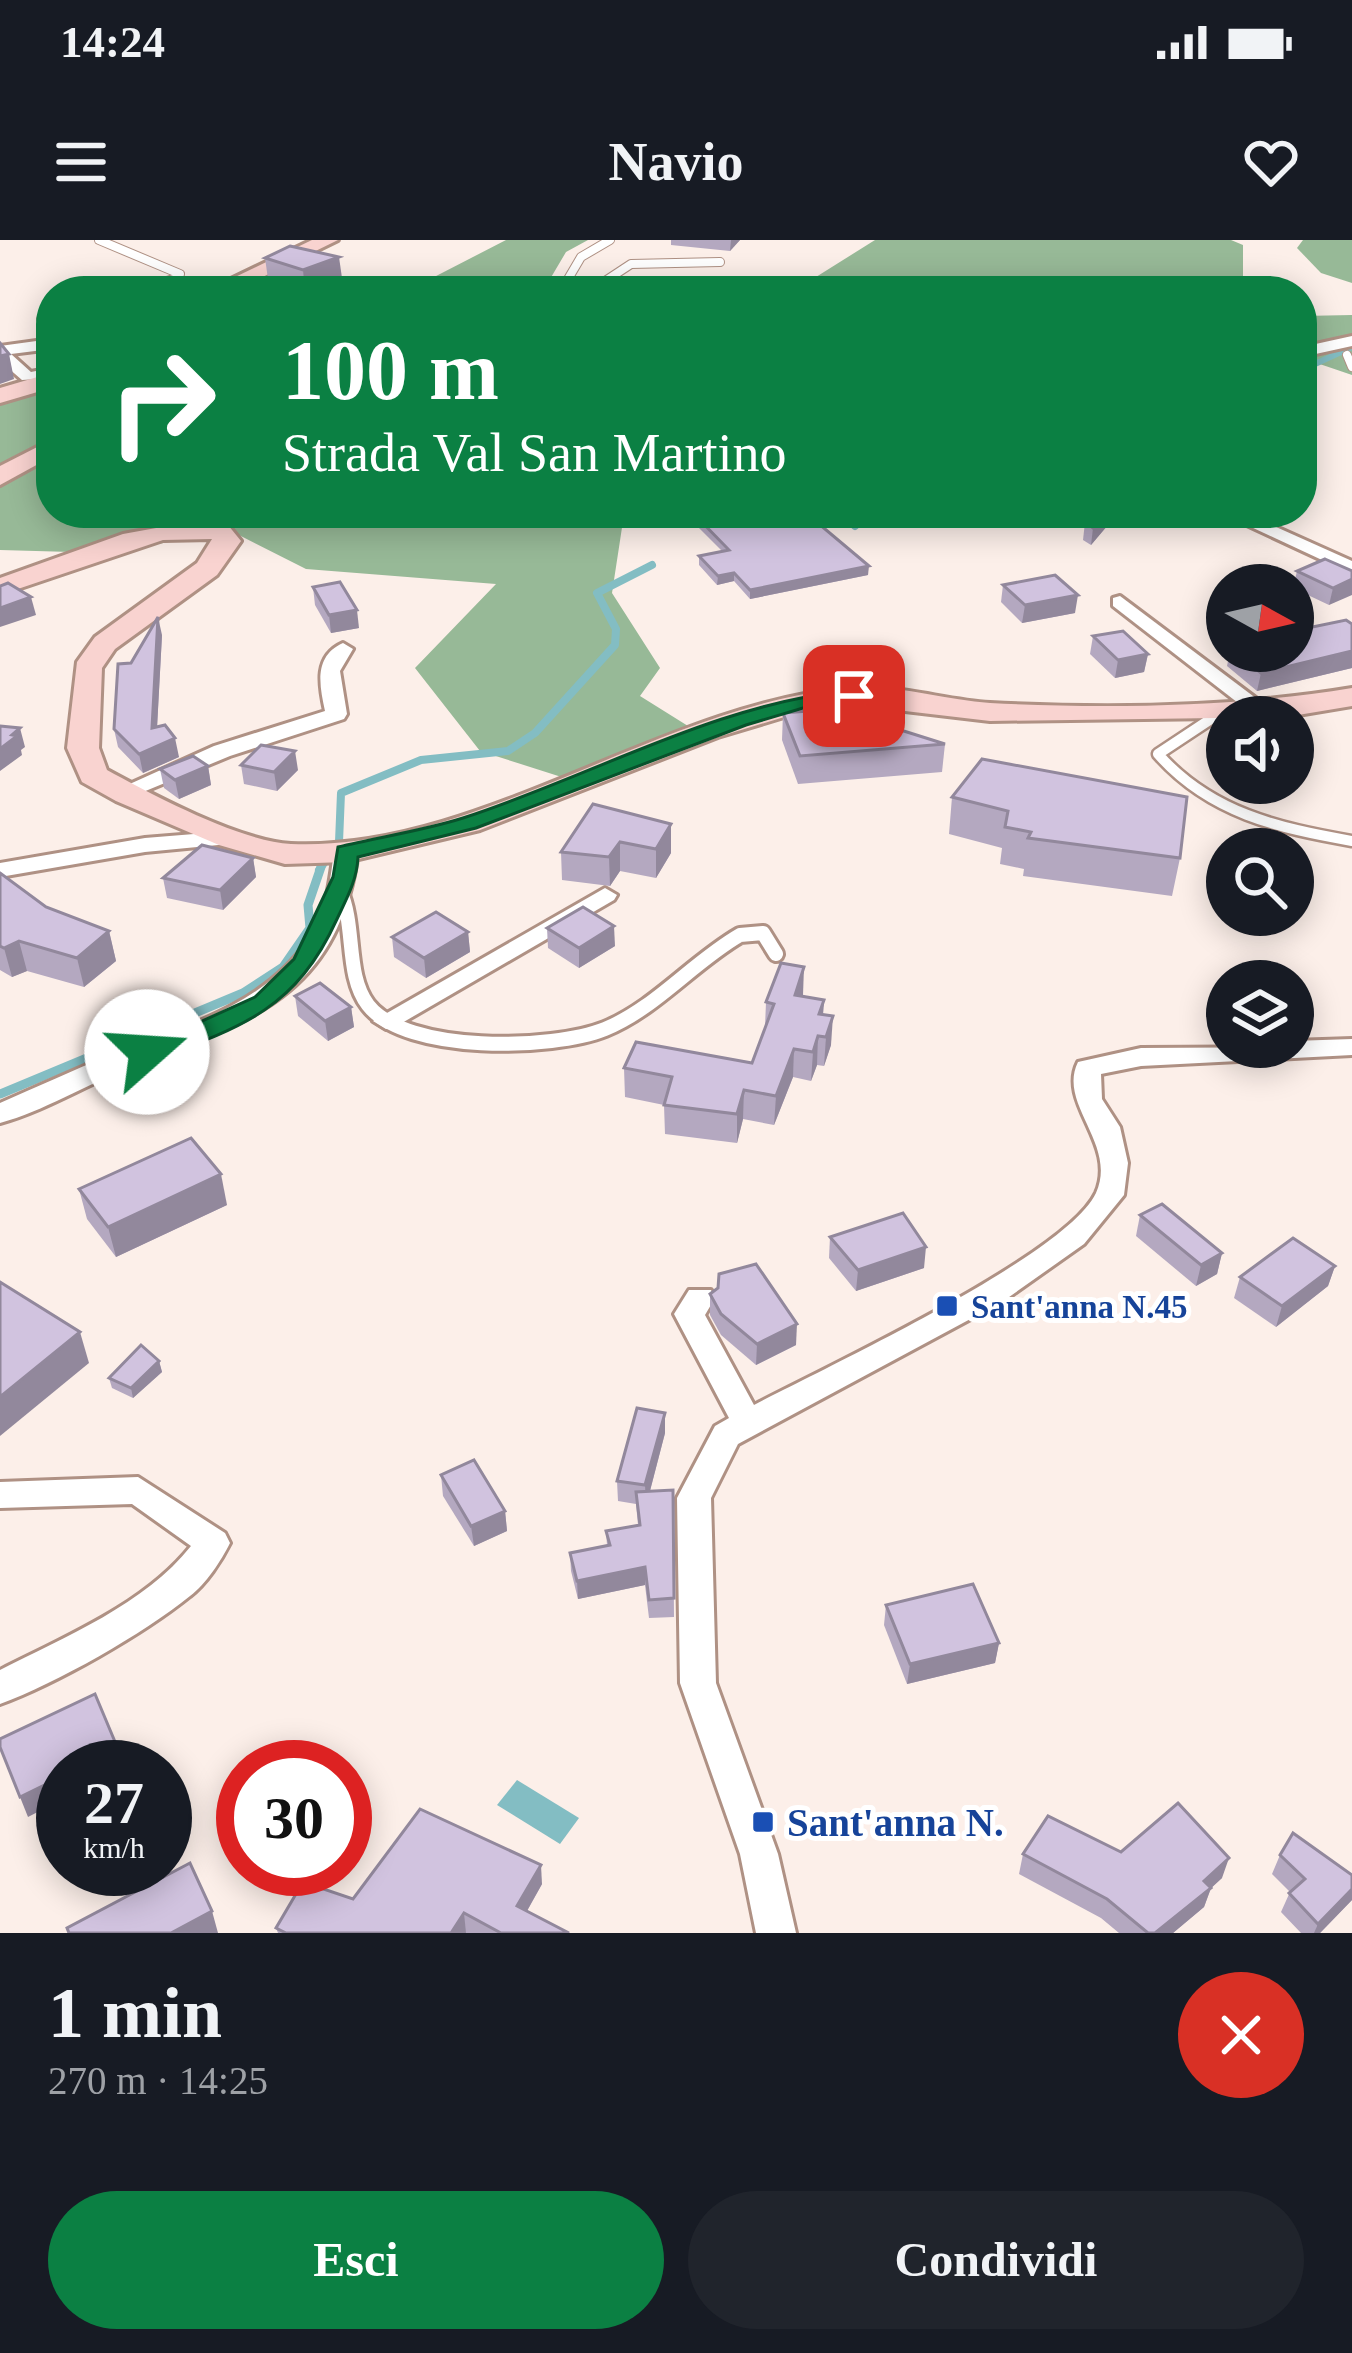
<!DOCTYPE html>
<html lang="it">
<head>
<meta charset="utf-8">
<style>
	:root { --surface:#171b24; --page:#20242c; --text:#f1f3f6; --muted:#9ea1a6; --accent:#0b8043 }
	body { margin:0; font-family:"Times New Roman",serif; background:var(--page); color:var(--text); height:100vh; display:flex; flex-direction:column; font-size:45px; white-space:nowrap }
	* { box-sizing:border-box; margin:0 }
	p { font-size:39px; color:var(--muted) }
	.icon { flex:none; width:66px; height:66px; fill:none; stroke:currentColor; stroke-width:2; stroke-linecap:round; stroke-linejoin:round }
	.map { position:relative; height:1693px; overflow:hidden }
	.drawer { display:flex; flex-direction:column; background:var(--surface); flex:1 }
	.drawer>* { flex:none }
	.guide { position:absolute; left:36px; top:36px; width:1281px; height:252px; border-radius:48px; box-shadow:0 6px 30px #0003; background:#0b8043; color:#fff; overflow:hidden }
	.needle { width:78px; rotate:98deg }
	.tools { position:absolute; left:1206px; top:324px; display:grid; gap:24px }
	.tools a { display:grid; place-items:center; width:108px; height:108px; border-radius:50%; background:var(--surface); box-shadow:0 6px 30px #0003; font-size:60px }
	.speed { position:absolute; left:36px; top:1500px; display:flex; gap:24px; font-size:60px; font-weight:700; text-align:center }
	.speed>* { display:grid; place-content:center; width:156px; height:156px; border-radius:50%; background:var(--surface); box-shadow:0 6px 30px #0003; line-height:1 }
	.speed small { font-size:30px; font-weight:400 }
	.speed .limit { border:18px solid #d22; background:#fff; color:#111 }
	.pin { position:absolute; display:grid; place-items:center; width:102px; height:102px; color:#fff; margin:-51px; border-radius:24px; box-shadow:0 6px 18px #0006 }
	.me { position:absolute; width:132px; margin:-66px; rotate:71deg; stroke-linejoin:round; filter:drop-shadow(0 0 9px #0008) }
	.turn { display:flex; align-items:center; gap:42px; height:252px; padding:0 48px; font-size:54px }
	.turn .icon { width:156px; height:156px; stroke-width:2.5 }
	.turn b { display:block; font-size:84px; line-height:102px }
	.round { display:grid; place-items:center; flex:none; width:126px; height:126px; border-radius:63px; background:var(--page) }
	.headline { display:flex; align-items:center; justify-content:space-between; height:204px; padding:0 48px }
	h1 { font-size:72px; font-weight:700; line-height:90px }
	.primary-button { display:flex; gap:24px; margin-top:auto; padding:24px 48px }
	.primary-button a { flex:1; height:138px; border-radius:72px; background:var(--accent); color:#fff; font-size:48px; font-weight:700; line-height:138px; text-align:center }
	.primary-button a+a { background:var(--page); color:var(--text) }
	.status { display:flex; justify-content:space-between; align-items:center; height:84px; padding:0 60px; background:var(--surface); direction:ltr }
	.status svg { height:33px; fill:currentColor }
	header { display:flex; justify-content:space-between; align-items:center; height:156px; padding:0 48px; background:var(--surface); font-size:54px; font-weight:700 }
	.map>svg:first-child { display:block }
	.forest { fill:#97b997 }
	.water { fill:#83bdc3 }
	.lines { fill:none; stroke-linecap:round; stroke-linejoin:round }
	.stream-far2 { stroke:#83bdc3; stroke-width:6 }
	.stream-far1 { stroke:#83bdc3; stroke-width:8 }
	.stream { stroke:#83bdc3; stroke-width:9 }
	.lane-far2-casing { stroke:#af9184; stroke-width:10 }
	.lane-far1-casing { stroke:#af9184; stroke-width:15 }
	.lane-casing { stroke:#af9184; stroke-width:20 }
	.street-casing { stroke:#af9184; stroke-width:6 }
	.secondary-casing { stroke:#af9184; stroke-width:6 }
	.lane-far2 { stroke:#fff; stroke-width:8 }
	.lane-far1 { stroke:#fff; stroke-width:10 }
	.lane { stroke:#fff; stroke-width:14 }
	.street { fill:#fff; fill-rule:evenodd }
	.secondary { fill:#f9d3d0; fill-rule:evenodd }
	.wall { fill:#b4a8c0 }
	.shaded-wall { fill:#92889c }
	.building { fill:#d1c3df; stroke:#92889c; stroke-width:3 }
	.route { fill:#0b8043; stroke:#07532c; stroke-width:3 }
	.transit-dot { fill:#1a4fb4; stroke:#fff; stroke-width:4.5 }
	.labels { text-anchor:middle; stroke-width:10; stroke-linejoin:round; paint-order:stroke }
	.transit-label { font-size:33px; font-weight:bold; fill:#164399; stroke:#fff; text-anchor:start }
	.near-transit-label { font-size:39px; font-weight:bold; fill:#164399; stroke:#fff; text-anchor:start }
</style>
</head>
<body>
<div class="status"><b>14:24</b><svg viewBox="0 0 49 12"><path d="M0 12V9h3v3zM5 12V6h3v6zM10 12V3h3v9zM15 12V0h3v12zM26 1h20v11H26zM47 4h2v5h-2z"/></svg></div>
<header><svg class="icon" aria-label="menu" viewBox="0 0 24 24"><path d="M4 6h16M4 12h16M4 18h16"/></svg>Navio<svg class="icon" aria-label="heart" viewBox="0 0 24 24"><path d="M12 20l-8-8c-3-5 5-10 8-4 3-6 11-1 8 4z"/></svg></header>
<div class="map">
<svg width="1352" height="1693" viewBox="0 0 1352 1693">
	<rect width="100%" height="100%" fill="#fcefe9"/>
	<!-- forest -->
	<g class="forest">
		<path d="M506 0H588L566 12 543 51H407Z"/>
		<path d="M875 0H1231L1243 5V44L1233 51H744L808 42Z"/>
		<path d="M1303 0H1352V43L1321 33 1297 8Z"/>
		<path d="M1352 75V135L1302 118V76Z"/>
		<path d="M51 147V273H605L623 281 612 353 660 428 640 456 688 486 574 541 480 511 415 428 496 344 306 329 231 291 107 313 0 310V163Z"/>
	</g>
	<!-- water -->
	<path class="water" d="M517 1540 579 1578 560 1604 497 1565Z"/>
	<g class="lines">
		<!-- stream-far2 -->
		<path class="stream-far2" d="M1302 130 1352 107"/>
		<!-- stream-far1 -->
		<g class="stream-far1">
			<path d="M855 286 868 273"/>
			<path d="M319 630 339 602 341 553 421 520 508 511 535 493 615 405 616 389 597 353 652 325"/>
		</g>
		<!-- stream -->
		<path class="stream" d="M0 854 243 753 283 727 310 688 308 665 321 627"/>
		<!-- lane-far2 casing -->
		<g class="lane-far2-casing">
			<g id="lane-far2">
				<path d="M99 0 180 34 178 43 216 51"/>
				<path d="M132 51 177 38"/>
				<path d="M561 51 581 17 610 0"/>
				<path d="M590 51 631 24 720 22"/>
				<path d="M41 79 51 76"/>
				<path d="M1347 115 1352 127"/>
			</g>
		</g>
		<!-- lane-far1 casing -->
		<g class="lane-far1-casing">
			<path id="lane-far1" d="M1226 469 1158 514C1210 573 1278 588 1352 601"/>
		</g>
		<!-- lane casing -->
		<g class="lane-casing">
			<path id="lane" d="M340 651C356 686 345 735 368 765 406 814 553 810 605 789 656 768 693 722 740 695L763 693 776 714"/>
		</g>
		<!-- street casing -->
		<g class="street-casing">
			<g id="street">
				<path d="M1352 96V106L1302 117V107Z"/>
				<path d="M51 99V109L11 114 31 132 51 128V138L22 140 0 121V106Z"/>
				<path d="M1221 273H1245L1352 321V334Z"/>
				<path d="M1120 356 1265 465V473H1251L1113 366V358Z"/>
				<path d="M343 403 353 409 340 431 347 474 344 479 230 516 131 557H115L112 552 214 506 325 471C319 444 314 416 343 403Z"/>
				<path d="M231 591 243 598 239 603 145 612 0 637V623L145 598Z"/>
				<path d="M346 605 358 612C338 758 249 781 127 829 85 845 44 871 0 883V863C37 847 73 830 111 815 181 788 264 766 308 700 326 674 330 643 334 612Z"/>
				<path d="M605 648 617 655 614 660 395 787 386 789 373 781Z"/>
				<path d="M1352 799V815L1141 826 1101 834 1102 859 1120 887 1128 923 1124 955 1084 1004 1002 1062 738 1204 711 1258 716 1443 778 1614 796 1693H756L740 1614 680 1443 677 1258 715 1186 729 1178 674 1074 689 1050H711L715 1058 705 1075 754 1165C824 1128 1066 1016 1096 953 1118 904 1057 864 1078 822L1141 808 1293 807V801Z"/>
				<path d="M138 1237 225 1293 230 1303C221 1321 206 1344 190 1356 143 1394 57 1443 0 1464V1430C65 1397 145 1364 191 1306L132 1264 0 1268V1242Z"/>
			</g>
		</g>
		<!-- secondary casing -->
		<g class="secondary-casing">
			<g id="secondary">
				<path d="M312 0H338L234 51H206Z"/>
				<path d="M51 133V148L0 163V148Z"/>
				<path d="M51 200V217L0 245V226Z"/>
				<path d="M206 279 228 285 241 301 217 335 115 409 102 428 99 508 107 530C153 555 239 601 291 604 477 612 659 466 846 448 893 443 943 460 990 463 1106 469 1238 467 1352 448V466L1286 477 990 481 854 465 804 471 718 497 480 590 346 622 285 624 219 605 116 561 82 542 67 508 77 422 95 397 197 323 212 299 163 300 0 355V338L123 294Z"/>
			</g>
		</g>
		<!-- lane-far2 -->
		<use href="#lane-far2" class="lane-far2"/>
		<!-- lane-far1 -->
		<use href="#lane-far1" class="lane-far1"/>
		<!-- lane -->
		<use href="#lane" class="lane"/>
		<!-- street -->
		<use href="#street" class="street"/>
		<!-- secondary -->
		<use href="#secondary" class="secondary"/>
	</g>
	<!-- wall -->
	<g class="wall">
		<path d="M671 0H740L730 11 671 5Z"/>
		<path d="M265 18 342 38 308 51H303L268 39Z"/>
		<path d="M677 273H806L868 335 750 359 734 341 717 345 699 325V316L722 311 688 277Z"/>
		<path d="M1118 273 1091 305 1083 300 1085 282Z"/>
		<path d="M1297 331H1352L1329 365 1293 348Z"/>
		<path d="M1003 345 1075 373 1022 383 1001 362Z"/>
		<path d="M313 347 359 388 331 393 315 365Z"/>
		<path d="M1352 384V428L1257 451 1227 426 1230 411H1293Z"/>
		<path d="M162 395 157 487 179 517 143 533 118 507 114 489Z"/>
		<path d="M1093 396 1148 414 1144 432 1115 438 1090 414Z"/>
		<path d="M783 473 945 504 942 532 798 544 782 500Z"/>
		<path d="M982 519 1180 618 1172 656 1023 636 1024 629 1000 624 1002 608 949 594 952 557Z"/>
		<path d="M241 525 298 530 277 551 244 544Z"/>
		<path d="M208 526 211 545 179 559 164 548 160 529Z"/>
		<path d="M671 584V613L656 638 620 631 610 646 562 640 561 612Z"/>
		<path d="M253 618 256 637 223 670 167 658 163 638Z"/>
		<path d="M0 633 46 667 109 691 116 721 84 747 27 731 12 737 0 730Z"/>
		<path d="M547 688 615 706 579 728 548 708Z"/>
		<path d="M468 692 470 712 426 738 394 717 392 697Z"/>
		<path d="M295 756 351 767 354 787 328 801 298 776Z"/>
		<path d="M803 756 824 760 823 775 831 805 824 826 817 825 811 841 793 837 774 885 743 879 737 903 665 894 664 865 625 857 624 828 752 823 765 787 766 762Z"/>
		<path d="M79 949 227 965 116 1017 87 979Z"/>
		<path d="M1140 975 1222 1013 1217 1034 1196 1046 1136 996Z"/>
		<path d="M830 997 924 1028 856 1051 829 1018Z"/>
		<path d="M1335 1026 1328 1046 1276 1087 1234 1058 1240 1037Z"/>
		<path d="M710 1054 796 1105 756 1125 721 1095 710 1075Z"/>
		<path d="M159 1121 162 1132 133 1158 112 1148 109 1138Z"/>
		<path d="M665 1173V1193L650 1251 673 1250 674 1377 649 1378 645 1345 578 1359 571 1331 570 1313 607 1305 606 1291 638 1285 636 1264 618 1261 617 1241Z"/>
		<path d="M441 1235 505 1271 507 1291 474 1306 443 1256Z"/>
		<path d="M886 1365 999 1403 995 1423 907 1444 884 1385Z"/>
		<path d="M1121 1612 1222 1638 1211 1648 1204 1667 1173 1693H1119L1101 1678 1019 1634 1023 1614Z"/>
		<path d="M1280 1615 1352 1635V1660L1320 1693H1301L1281 1672 1290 1652 1272 1634Z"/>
		<path d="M542 1644 527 1671 569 1693H278L276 1688 353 1659Z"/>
	</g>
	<!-- shaded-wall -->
	<g class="shaded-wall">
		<path d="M731 0H740L730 11Z"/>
		<path d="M339 17 342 38 305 51 303 30Z"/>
		<path d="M9 114 14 139 0 144V116Z"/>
		<path d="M1106 273H1118L1091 305 1093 288Z"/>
		<path d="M869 326 868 335 750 359V350Z"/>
		<path d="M734 333V341L717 345 718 336Z"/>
		<path d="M1352 339V355L1329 365 1333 348Z"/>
		<path d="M1078 355 1075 373 1022 383 1025 365Z"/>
		<path d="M31 357 36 375 0 387V368Z"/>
		<path d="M357 370 359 388 331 393 329 375Z"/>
		<path d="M158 377 162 395 156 507 175 498 179 517 143 533 139 514 152 488Z"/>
		<path d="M1352 411V428L1257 451 1261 433Z"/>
		<path d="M1148 414 1144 432 1115 438 1118 420Z"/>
		<path d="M20 488 25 507 21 510 22 515 0 531V509Z"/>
		<path d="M295 511 298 530 277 551 274 532Z"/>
		<path d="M208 526 211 545 179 559 175 540Z"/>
		<path d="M671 584V613L656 638V609Z"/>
		<path d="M620 602V631L610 646 609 617Z"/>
		<path d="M253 618 256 637 223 670 220 650Z"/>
		<path d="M614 686 615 706 579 728V708Z"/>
		<path d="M109 691 116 721 84 747 77 718Z"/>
		<path d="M468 692 470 712 426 738 424 718Z"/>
		<path d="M19 701 27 731 12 737 4 708Z"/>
		<path d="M804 727 803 755H795Z"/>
		<path d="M824 760 822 788 818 796 817 825 811 841 813 812 819 774Z"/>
		<path d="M351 767 354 787 328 801 325 781Z"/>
		<path d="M833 776 831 805 824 826 826 797Z"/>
		<path d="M794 809 793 837 774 885 776 856Z"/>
		<path d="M744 850 743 879 737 903V874Z"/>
		<path d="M221 934 227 965 116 1017 108 987Z"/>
		<path d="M926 1007 924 1028 856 1051 858 1030Z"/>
		<path d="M1222 1013 1217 1034 1196 1046 1201 1025Z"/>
		<path d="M1335 1026 1328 1046 1276 1087 1282 1066Z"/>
		<path d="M797 1084 796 1105 756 1125 757 1104Z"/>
		<path d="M80 1092 89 1123 0 1196V1157Z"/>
		<path d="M159 1121 162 1132 133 1158 131 1148Z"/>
		<path d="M665 1173V1193L646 1266 645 1245Z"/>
		<path d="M505 1271 507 1291 474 1306 471 1286Z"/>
		<path d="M645 1327V1345L578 1359 577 1341Z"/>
		<path d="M999 1403 995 1423 907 1444 910 1424Z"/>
		<path d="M118 1509 124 1527H81Z"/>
		<path d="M63 1536V1559L28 1577 20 1557Z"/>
		<path d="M1229 1618 1222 1638 1209 1650 1211 1648 1204 1667 1173 1693H1155L1204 1641Z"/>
		<path d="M541 1625 542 1644 519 1685 517 1666Z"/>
		<path d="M1352 1649V1660L1320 1693H1314L1318 1684Z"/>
		<path d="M212 1671 218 1693H171Z"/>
		<path d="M464 1673 466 1693H451Z"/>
	</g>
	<!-- building -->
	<g class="building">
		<path d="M290 6 339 17 303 30 265 18Z"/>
		<path d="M0 103 9 114 0 116Z"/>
		<path d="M693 273H806L869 326 750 350 734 333 718 336 699 316 729 310Z"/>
		<path d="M1091 273H1106L1093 288 1085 282Z"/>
		<path d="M1325 319 1352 331V339L1333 348 1297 331Z"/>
		<path d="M1055 335 1078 355 1025 365 1003 345Z"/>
		<path d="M340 342 357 370 329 375 313 347Z"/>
		<path d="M8 343 31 357 0 368V346Z"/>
		<path d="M158 377 152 488 165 485 175 498 139 514 114 489 118 424 131 423Z"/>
		<path d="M1346 380 1352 384V411L1261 433 1234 411H1293V391Z"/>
		<path d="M1123 391 1148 414 1118 420 1093 396Z"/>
		<path d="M834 469 945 504 800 516 783 473Z"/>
		<path d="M0 486 20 488 12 495 17 496 0 509Z"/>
		<path d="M261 505 295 511 274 532 241 525Z"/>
		<path d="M193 516 208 526 175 540 160 529Z"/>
		<path d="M982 519 1187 557 1180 618 1028 598 1031 592 1005 587 1008 571 952 557Z"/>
		<path d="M593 564 671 584 656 609 620 602 609 617 561 612Z"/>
		<path d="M202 605 253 618 220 650 163 638Z"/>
		<path d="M0 633 46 667 109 691 77 718 19 701 4 708 0 706Z"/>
		<path d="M583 667 614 686 579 708 547 688Z"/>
		<path d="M436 672 468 692 424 718 392 697Z"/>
		<path d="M781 723 804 727 795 755 824 760 819 774 833 776 826 797 818 796 813 812 794 809 776 856 744 850 737 874 664 865 672 837 624 828 636 802 752 823 774 764 766 762Z"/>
		<path d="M320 743 351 767 325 781 295 756Z"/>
		<path d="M191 898 221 934 108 987 79 949Z"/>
		<path d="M1162 964 1222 1013 1201 1025 1140 975Z"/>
		<path d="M903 973 926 1007 858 1030 830 997Z"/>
		<path d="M1293 998 1335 1026 1282 1066 1240 1037Z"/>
		<path d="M756 1024 797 1084 757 1104 721 1074 710 1054 718 1048 719 1034Z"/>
		<path d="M0 1042 80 1092 0 1157Z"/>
		<path d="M141 1105 159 1121 131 1148 109 1138Z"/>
		<path d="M637 1168 665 1173 645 1245 617 1241Z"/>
		<path d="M474 1220 505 1271 471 1286 441 1235Z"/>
		<path d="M673 1250 674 1358 649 1360 645 1327 577 1341 570 1313 610 1305 606 1291 640 1285 636 1252Z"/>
		<path d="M973 1344 999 1403 910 1424 886 1365Z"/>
		<path d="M95 1454 118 1509 81 1527H63V1536L20 1557 0 1507V1499Z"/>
		<path d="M1178 1563 1229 1618 1204 1641 1211 1648 1155 1693H1148L1107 1659 1023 1614 1048 1576 1121 1612Z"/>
		<path d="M420 1569 541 1625 517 1666 569 1693H501L464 1673 451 1693H286L276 1688 303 1642 353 1659Z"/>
		<path d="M1293 1593 1352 1635V1649L1318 1684 1289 1653 1305 1639 1280 1615Z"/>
		<path d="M190 1623 212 1671 171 1693H69L67 1688Z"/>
	</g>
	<!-- route -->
	<path class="route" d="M854 450 861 452V461L803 468 746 485 476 588 358 617C357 640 347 658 337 679 297 767 244 787 157 818L147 821 134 812 255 757 294 719 333 637 338 607C379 597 422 591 463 578 593 536 716 463 854 450Z"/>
	<!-- markers -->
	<g class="transit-dot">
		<rect x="935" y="1054" width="24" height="24" rx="6"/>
		<rect x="751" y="1570" width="24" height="24" rx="6"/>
	</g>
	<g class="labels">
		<!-- transit labels -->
		<g class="transit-label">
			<text x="971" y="1078">Sant'anna N.45</text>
		</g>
		<!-- near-transit labels -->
		<g class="near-transit-label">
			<text x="787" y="1596">Sant'anna N.</text>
		</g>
	</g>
</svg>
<div class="tools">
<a><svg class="needle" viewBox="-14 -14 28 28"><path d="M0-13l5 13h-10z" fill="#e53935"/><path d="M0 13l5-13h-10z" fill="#9ea1a6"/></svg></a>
<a><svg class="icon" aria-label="sound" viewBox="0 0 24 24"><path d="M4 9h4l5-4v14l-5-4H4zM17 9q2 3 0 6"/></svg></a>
<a><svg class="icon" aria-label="search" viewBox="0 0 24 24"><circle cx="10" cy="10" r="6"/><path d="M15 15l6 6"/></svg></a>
<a><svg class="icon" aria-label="layers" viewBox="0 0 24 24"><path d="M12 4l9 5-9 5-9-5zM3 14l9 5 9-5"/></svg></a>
</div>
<div class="speed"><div>27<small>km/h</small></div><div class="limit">30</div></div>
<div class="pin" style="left:854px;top:456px;background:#d93025"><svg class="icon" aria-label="arrive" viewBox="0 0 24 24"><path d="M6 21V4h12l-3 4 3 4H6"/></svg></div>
<svg class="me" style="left:147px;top:812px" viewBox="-20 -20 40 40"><circle r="19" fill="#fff"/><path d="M0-13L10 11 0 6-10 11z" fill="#0b8043"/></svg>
<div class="guide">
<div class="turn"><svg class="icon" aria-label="right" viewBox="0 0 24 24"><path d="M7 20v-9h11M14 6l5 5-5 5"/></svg><div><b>100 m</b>Strada Val San Martino</div></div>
</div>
</div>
<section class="drawer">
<div class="headline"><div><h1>1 min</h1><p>270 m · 14:25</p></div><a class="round" style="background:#d93025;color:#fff"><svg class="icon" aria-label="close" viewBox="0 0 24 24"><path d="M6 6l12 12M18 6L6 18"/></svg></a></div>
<div class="primary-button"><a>Esci</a><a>Condividi</a></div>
</section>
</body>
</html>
